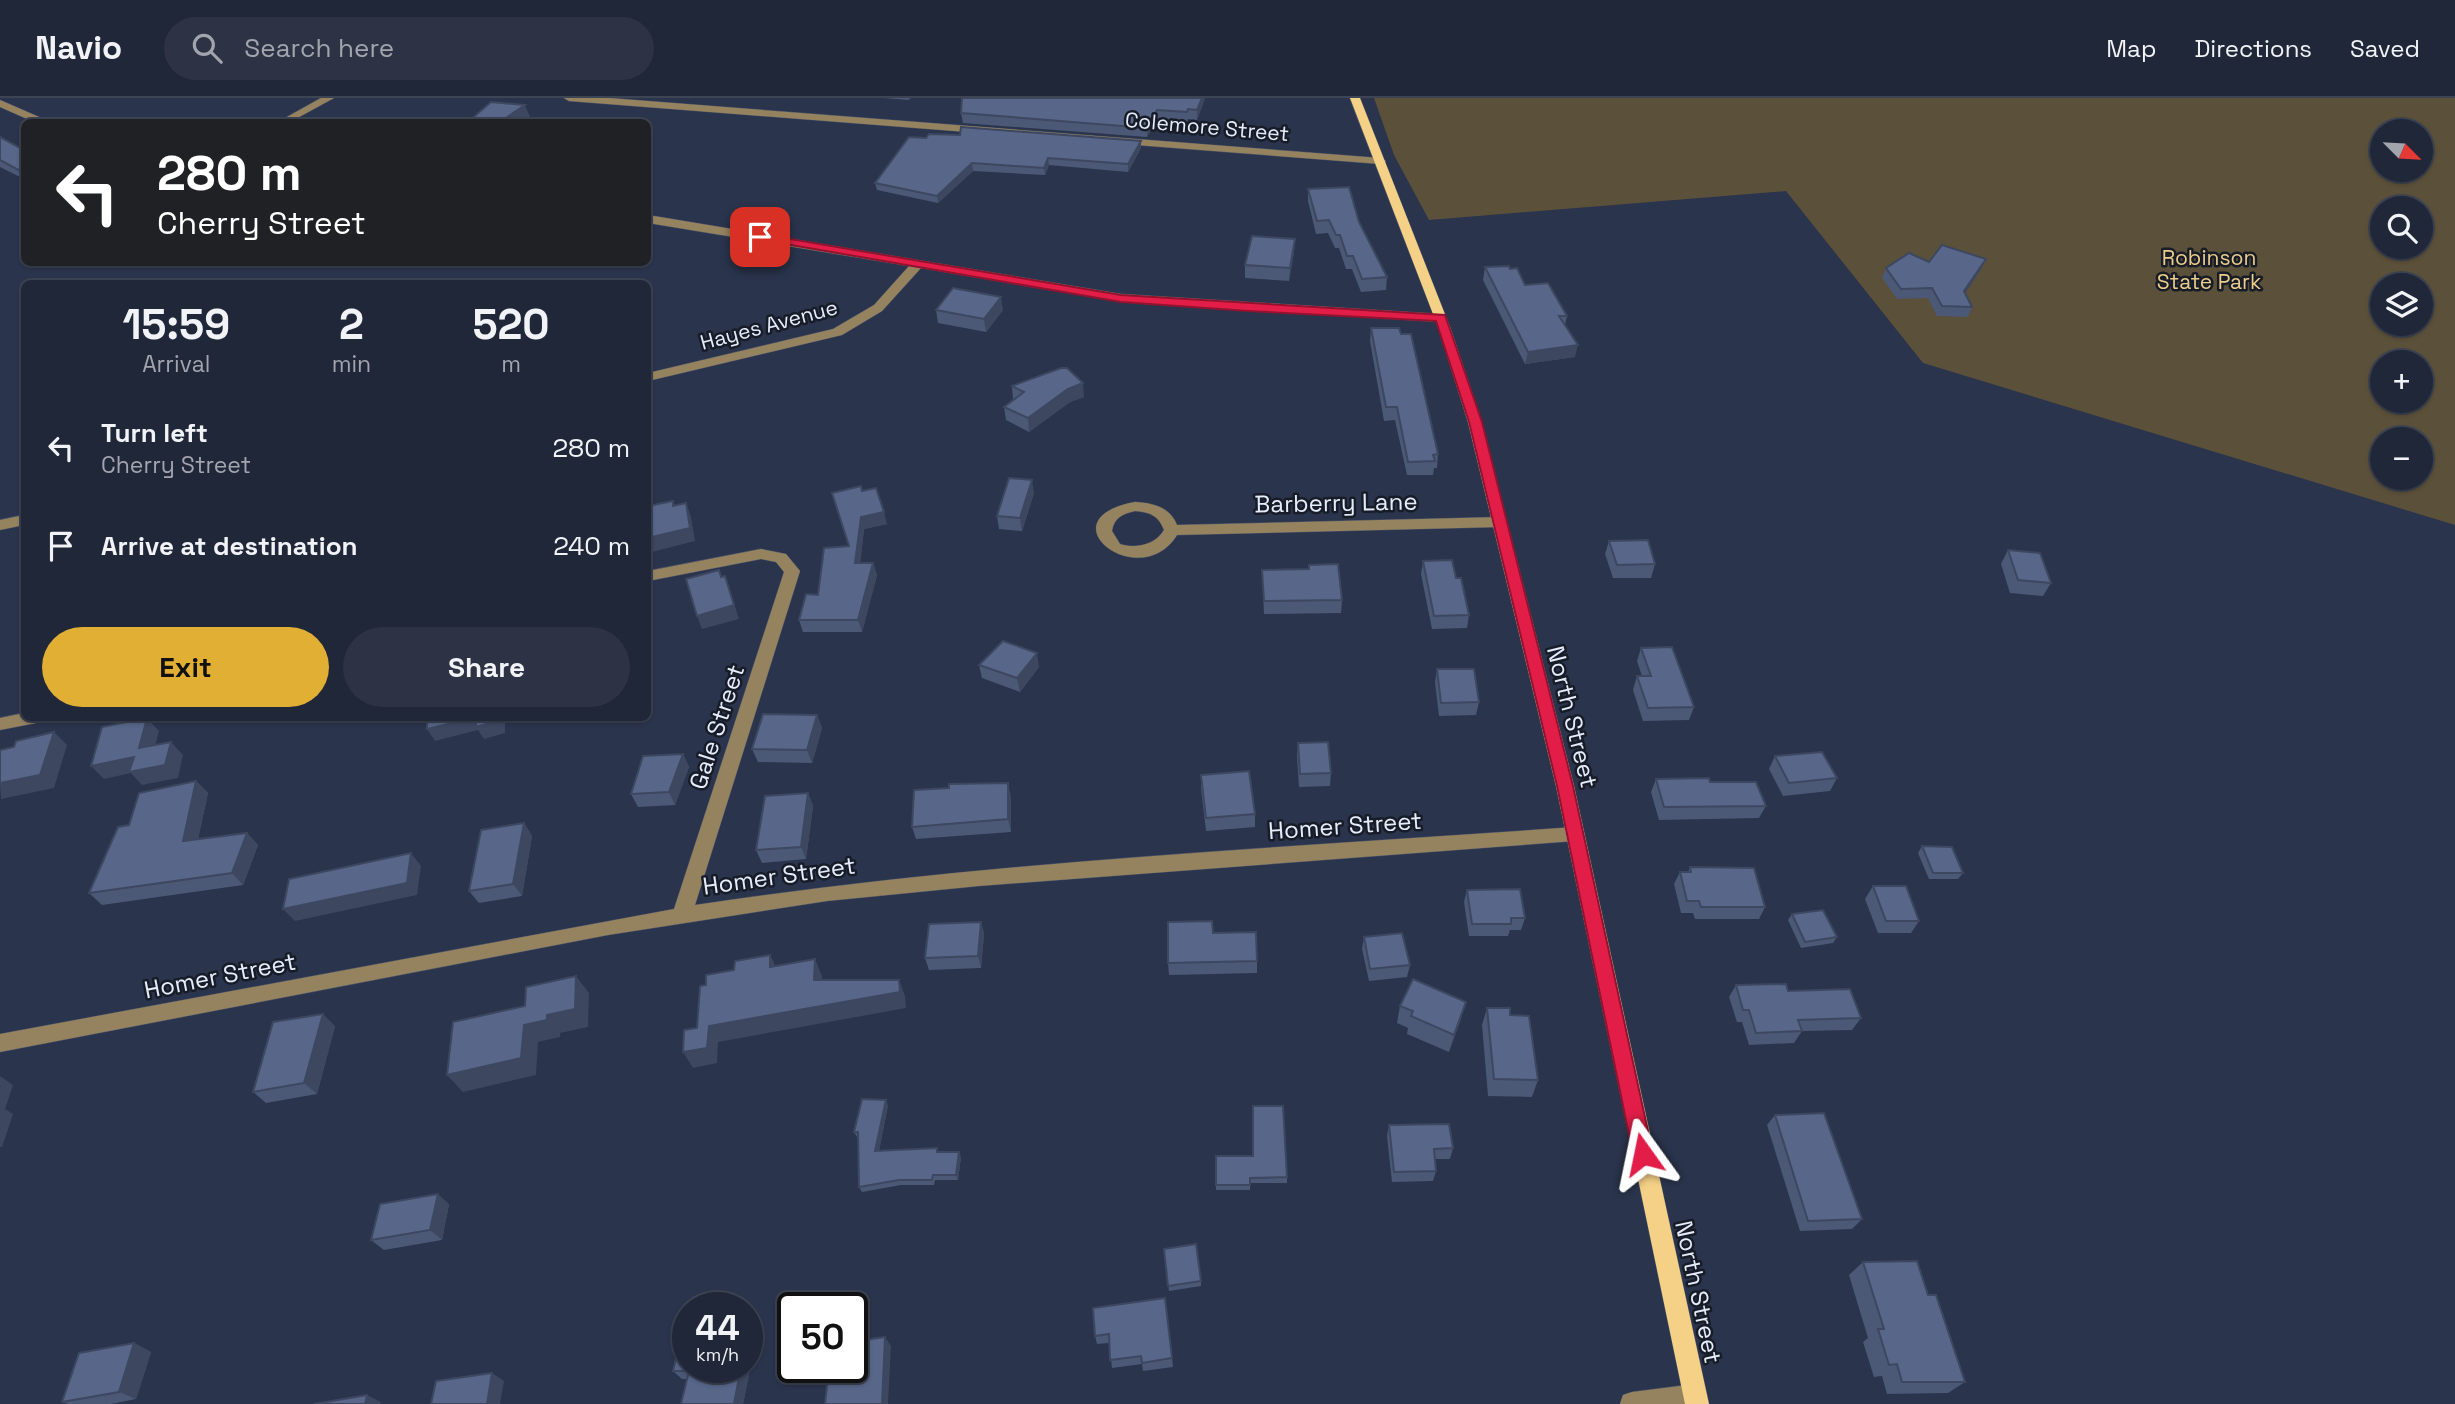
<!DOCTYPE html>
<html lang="en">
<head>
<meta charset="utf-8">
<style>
	:root { --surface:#202739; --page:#2d3344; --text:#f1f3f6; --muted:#a2a5ae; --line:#3d4453; --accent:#e1af34 }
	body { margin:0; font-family:"Space Grotesk",sans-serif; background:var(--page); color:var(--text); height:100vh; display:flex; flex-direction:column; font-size:26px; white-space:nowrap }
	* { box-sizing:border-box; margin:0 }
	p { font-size:23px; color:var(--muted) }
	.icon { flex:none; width:38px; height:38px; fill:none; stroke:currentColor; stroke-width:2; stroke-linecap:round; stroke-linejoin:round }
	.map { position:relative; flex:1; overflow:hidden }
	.panel { position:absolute; left:21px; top:182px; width:630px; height:441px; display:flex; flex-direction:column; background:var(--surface); border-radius:10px; box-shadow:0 2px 5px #0004,0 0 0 2px var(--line) }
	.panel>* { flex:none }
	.banner { position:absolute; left:21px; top:21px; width:630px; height:147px; border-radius:10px; box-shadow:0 2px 5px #0004,0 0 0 2px var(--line); background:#202124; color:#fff; overflow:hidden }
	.needle { width:46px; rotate:114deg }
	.controls { position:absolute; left:2370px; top:21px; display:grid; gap:14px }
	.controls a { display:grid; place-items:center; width:63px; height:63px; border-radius:50%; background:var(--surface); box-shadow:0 2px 5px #0004,0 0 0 2px var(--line); font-size:35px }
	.speed { position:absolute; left:672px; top:1194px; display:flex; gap:14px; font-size:35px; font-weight:700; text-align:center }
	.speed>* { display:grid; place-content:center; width:91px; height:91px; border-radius:50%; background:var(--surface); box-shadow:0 2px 5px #0004,0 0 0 2px var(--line); line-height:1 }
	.speed small { font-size:18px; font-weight:400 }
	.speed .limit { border:4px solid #111; border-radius:10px; background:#fff; color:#111 }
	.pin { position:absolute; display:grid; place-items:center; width:60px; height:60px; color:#fff; margin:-30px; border-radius:14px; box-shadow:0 4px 10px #0006 }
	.me { position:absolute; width:77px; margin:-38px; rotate:348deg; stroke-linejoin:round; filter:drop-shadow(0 0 5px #0008) }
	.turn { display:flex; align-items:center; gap:24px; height:147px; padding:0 21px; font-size:32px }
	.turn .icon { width:91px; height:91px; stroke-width:2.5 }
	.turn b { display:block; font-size:49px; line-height:60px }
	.eta { display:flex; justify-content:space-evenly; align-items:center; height:119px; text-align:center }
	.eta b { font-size:42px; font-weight:600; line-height:49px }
	.button { display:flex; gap:14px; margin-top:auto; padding:14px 21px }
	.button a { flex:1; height:80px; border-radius:42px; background:var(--accent); color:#111; font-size:28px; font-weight:600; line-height:80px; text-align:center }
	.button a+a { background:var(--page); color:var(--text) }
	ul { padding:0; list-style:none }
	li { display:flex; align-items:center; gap:21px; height:98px; padding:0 21px }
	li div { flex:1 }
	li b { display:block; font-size:26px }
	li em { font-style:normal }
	header { display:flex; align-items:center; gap:42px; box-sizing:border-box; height:98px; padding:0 35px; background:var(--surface); border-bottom:2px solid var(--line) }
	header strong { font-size:33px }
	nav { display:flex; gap:38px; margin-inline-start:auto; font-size:24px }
	.search { width:490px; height:63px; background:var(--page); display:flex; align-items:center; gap:18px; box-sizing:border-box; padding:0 24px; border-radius:38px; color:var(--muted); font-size:26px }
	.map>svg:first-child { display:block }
	.green { fill:#5b5039; fill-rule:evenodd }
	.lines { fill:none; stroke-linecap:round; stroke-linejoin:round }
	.minor-casing { stroke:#485268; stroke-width:1 }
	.major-casing { stroke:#485268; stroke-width:1 }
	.minor { fill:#958360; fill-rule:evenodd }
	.major { fill:#f5d187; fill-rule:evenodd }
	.wall { fill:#4b5876 }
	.shaded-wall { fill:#3d4760 }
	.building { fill:#576689; stroke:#3d4760; stroke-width:2 }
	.route { fill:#e11d48; stroke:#92132f; stroke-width:2 }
	.labels { text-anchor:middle; stroke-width:5; stroke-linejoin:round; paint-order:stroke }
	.far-street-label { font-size:21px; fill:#e5edfc; stroke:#171c27 }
	.far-park-label { font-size:21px; fill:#eccd8c; stroke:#171c27 }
	.street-label { font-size:24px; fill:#e5edfc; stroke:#171c27 }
</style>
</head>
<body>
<header>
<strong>Navio</strong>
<div class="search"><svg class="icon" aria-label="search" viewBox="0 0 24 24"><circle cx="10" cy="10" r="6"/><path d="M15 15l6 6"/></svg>Search here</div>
<nav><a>Map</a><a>Directions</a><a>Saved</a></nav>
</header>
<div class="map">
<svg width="2455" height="1306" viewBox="0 0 2455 1306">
	<rect width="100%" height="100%" fill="#2a344c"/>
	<!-- green -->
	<path class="green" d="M1374 0H2455V427L1923 265 1786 93 1429 122 1394 57ZM2382 33H2420V72H2382ZM2382 110H2420V149H2382ZM2382 187H2420V226H2382ZM2382 264H2420V303H2382ZM2382 341H2420V380H2382Z"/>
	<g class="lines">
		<!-- minor casing -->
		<g class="minor-casing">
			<g id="minor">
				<path d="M321 0H334L290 24H278Z"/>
				<path d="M564 0H609L1380 60 1386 63 1380 66 569 3Z"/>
				<path d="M0 2 46 22 47 24H34L0 9Z"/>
				<path d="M648 117 1121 196 1441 216 1447 220 1441 224 1121 204 921 170 882 213 842 237 648 283V275L833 231 874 207 909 168 648 125Z"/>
				<path d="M1135 404C1153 405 1170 409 1177 427L1500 419 1508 424 1500 429 1177 437C1140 497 1042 421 1135 404ZM1135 413C1150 414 1159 418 1164 432 1155 447 1136 451 1120 446L1112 433C1114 420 1122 416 1135 413Z"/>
				<path d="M24 417V427L0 432V422Z"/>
				<path d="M761 451 786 456 800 473 695 807C986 763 1281 750 1575 729L1582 731 1584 736 1582 741 1575 743 979 788 827 803 608 837 0 954V936L674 811 784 474 776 464 761 461 648 483V473Z"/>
				<path d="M24 615V620H38L36 625 0 632V620Z"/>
				<path d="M1695 1286 1704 1289 1707 1298 1704 1306H1620L1623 1297 1632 1294Z"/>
			</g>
		</g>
		<!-- major casing -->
		<g class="major-casing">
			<path id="major" d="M1350 0H1360L1450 229 1482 324 1574 688 1709 1306H1685L1556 688 1468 324 1438 229Z"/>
		</g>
		<!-- minor -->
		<use href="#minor" class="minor"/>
		<!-- major -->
		<use href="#major" class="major"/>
	</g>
	<!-- wall -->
	<g class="wall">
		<path d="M884 0H911L908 2Z"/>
		<path d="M962 0H1205L1197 22 1188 21 1187 24 1157 21 1147 39 963 25 961 15Z"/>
		<path d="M0 39 24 52V81L0 69Z"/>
		<path d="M926 40 1141 43V50L1128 74 1049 67 1045 77 973 73 938 105 877 92 875 85Z"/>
		<path d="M1308 91 1359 124 1387 179 1386 192 1361 194 1352 171H1346L1339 150H1335L1328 135 1316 136 1308 103Z"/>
		<path d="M1295 141 1294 154 1289 183 1245 180V167Z"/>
		<path d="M1986 161 1981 171 1965 195 1972 209 1968 219 1937 218 1928 200 1897 201 1882 180 1886 170 1929 164Z"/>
		<path d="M1485 169 1510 171 1525 187 1567 218 1565 227 1575 259 1525 266 1483 182Z"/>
		<path d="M936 212H1003L986 234 938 225Z"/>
		<path d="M1371 230 1401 236 1438 356 1437 370H1434L1433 377H1407L1395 322 1384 323 1370 243Z"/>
		<path d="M1012 288 1084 299 1070 304 1029 334 1006 322 1004 309 1013 302Z"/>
		<path d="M862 393 887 426 864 431 860 465H873L877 477 862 534H803L799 522 818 497 848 448Z"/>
		<path d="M1034 395 1022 433 999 431 997 418Z"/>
		<path d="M1609 443 1655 466 1651 480H1613L1605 456Z"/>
		<path d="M2008 452 2051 485 2043 498 2010 495 2001 466Z"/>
		<path d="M1423 463 1456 480 1469 517 1467 530 1432 531 1421 476Z"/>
		<path d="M1309 467 1342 502 1341 515 1264 516 1262 472 1309 471Z"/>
		<path d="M1641 550 1694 609 1689 622 1643 623 1633 592 1637 578H1642L1637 563Z"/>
		<path d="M979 567 1039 569 1020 594 982 580Z"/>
		<path d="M1437 571 1479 604 1476 617 1439 618 1435 584Z"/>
		<path d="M817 617 822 630 812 665 758 664 752 651Z"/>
		<path d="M1298 645 1331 675 1330 688 1299 689 1297 658Z"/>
		<path d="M683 656 689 669 675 707 638 709 631 696Z"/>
		<path d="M1775 658 1837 680 1830 693 1783 698 1769 671Z"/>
		<path d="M1201 677 1255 716V729L1206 733 1201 690Z"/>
		<path d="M1656 681 1710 684 1766 708 1759 720 1659 722 1651 694Z"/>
		<path d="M196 683 208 695 198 741 247 735 258 747 243 787 102 807 89 795 129 727Z"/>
		<path d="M808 695 813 708 806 761 762 765 756 752Z"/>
		<path d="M1011 698V734L916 741 912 729Z"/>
		<path d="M524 725 532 738 522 798 479 805 469 793Z"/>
		<path d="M1922 748 1963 775 1958 781H1929L1918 755Z"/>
		<path d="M1690 769 1765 809 1759 821H1695L1693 815H1681L1674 786 1680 774H1688Z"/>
		<path d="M1873 788 1919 823 1911 835H1878L1865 801Z"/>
		<path d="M1467 792 1525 820 1521 832H1510L1508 838H1469L1464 804Z"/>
		<path d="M1792 816 1837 839 1833 845 1801 850 1788 822Z"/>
		<path d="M981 824 984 836 981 870 929 872 925 860Z"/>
		<path d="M1213 835 1257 863V875L1169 877 1168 865Z"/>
		<path d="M1364 839 1410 867 1407 879 1369 883 1362 851Z"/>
		<path d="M1736 887 1788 893 1861 920 1852 932 1802 933 1794 945 1749 947 1742 924H1737L1729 899Z"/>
		<path d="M1400 908 1461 921 1449 954 1407 936 1408 930 1397 925Z"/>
		<path d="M1487 910 1510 917 1538 982 1532 999 1488 998 1482 927Z"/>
		<path d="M335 928 317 996 266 1005 253 994Z"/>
		<path d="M888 1007 879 1053 939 1054 961 1059 958 1082H935L934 1087H901L862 1094 859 1089 858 1039H857L854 1034Z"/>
		<path d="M1775 1017 1862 1121 1852 1131 1800 1133 1767 1027Z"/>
		<path d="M1389 1027 1453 1050 1450 1061H1435L1436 1073 1433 1083 1392 1084 1387 1038Z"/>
		<path d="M1216 1058 1287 1079V1085H1250V1092H1216Z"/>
		<path d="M449 1106 442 1142 384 1152 371 1142Z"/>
		<path d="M1164 1151 1201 1183V1188L1169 1193Z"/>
		<path d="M1863 1164 1928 1197 1965 1284 1948 1295 1887 1296 1882 1278 1874 1279 1863 1244 1868 1240 1849 1177Z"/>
		<path d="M1165 1200 1173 1269 1143 1273 1142 1266 1112 1270 1109 1245 1097 1246 1095 1238Z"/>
		<path d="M134 1245 151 1254 136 1301 111 1306H68L62 1304Z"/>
		<path d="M754 1252 743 1306H681L687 1281H682L673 1273Z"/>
	</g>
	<!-- shaded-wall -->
	<g class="shaded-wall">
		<path d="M1202 0H1205L1197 22V12Z"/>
		<path d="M525 7 530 19 523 24H500Z"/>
		<path d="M1157 12V21L1147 39V30Z"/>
		<path d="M1141 43V50L1128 74V66Z"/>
		<path d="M1048 60 1049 67 1045 77 1044 70Z"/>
		<path d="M972 65 973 73 938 105 937 98Z"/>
		<path d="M1295 141 1294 154 1289 183 1290 170Z"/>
		<path d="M1986 161 1981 171 1960 203 1964 193Z"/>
		<path d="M1001 199 1003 212 986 234 984 221Z"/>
		<path d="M1578 247 1575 259 1525 266 1528 254Z"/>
		<path d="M1083 285 1084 299 1070 304 1029 334 1028 320 1068 291Z"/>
		<path d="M1032 382 1034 395 1022 433 1020 420Z"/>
		<path d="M686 405 691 419 695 443 648 455V440Z"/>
		<path d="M884 414 887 426 864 431 859 477 855 465 861 419Z"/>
		<path d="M873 465 877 477 862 534 858 522Z"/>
		<path d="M725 478 739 521 702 531 697 518Z"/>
		<path d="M1037 555 1039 569 1020 594 1017 580Z"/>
		<path d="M817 617 822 630 812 665 807 652Z"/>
		<path d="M147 620 159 633 151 663 139 650Z"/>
		<path d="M474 620H505V635L484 641 478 632 435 643 427 631Z"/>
		<path d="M54 634 67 647 54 690 1 701 0 685Z"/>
		<path d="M171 644 183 657 178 680 142 687 131 675 104 681 91 668Z"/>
		<path d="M683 656 689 669 675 707 669 694Z"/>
		<path d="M196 683 208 695 195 755 183 743Z"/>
		<path d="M1008 685 1011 698V734L1008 721Z"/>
		<path d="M808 695 813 708 806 761 801 749Z"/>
		<path d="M524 725 532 738 522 798 513 786Z"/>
		<path d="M247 735 258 747 243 787 232 775Z"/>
		<path d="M411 755 421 768 417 797 295 823 283 811Z"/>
		<path d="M981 824 984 836 981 870 978 858Z"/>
		<path d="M770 857 778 873 770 869Z"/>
		<path d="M815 861 822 878 821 899 814 882Z"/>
		<path d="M576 878 589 895 588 929 560 935V939L538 944 536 977 463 994 447 977 524 927 547 917Z"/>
		<path d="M899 882 905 898 906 910 718 944 717 965 693 970 683 954 709 928Z"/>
		<path d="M1466 904 1461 921 1449 954 1454 937Z"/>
		<path d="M323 916 335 928 317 996 304 985Z"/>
		<path d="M0 978 13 987 5 1011 13 1016 2 1049H0Z"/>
		<path d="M886 1002 888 1007 878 1058 875 1053Z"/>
		<path d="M959 1054 961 1059 958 1082 956 1077Z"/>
		<path d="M438 1096 449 1106 442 1142 430 1132Z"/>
		<path d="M864 1230 870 1239 869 1250 864 1242Z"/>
		<path d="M885 1239 891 1248 888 1306H882Z"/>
		<path d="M134 1245 151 1254 136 1301 119 1294Z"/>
		<path d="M747 1245 754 1252 743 1306H734L741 1269H747Z"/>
		<path d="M492 1275 504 1283 500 1306H487Z"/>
		<path d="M367 1297 381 1304 380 1306H365Z"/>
	</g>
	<!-- building -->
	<g class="building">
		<path d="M962 0H1202L1197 12 1188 11 1187 14 1157 12 1147 30 961 15Z"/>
		<path d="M491 4 525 7 500 24H441L446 21 468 24Z"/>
		<path d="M961 29 1141 43 1128 66 1048 60 1044 70 972 65 937 98 875 85 909 39 926 40 929 36 960 37Z"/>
		<path d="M0 39 24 52V75L0 62Z"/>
		<path d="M1349 89 1359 124 1387 179 1362 181 1353 158H1347L1340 137H1336L1329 122 1317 123 1308 91Z"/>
		<path d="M1252 138 1295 141 1290 170 1245 167Z"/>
		<path d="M1942 147 1986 161 1964 193 1972 209 1942 208 1932 190 1901 191 1886 170 1909 155 1929 164Z"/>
		<path d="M1509 168 1510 171 1517 170 1525 187 1548 185 1567 218H1559L1578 247 1528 254 1485 169Z"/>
		<path d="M953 190 1001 199 984 221 936 212Z"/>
		<path d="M1371 230H1399L1401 236H1411L1438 356 1433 357 1435 363 1408 364 1397 309H1386Z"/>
		<path d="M1061 270H1067L1083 285 1068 291 1028 320 1004 309 1024 294 1012 288Z"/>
		<path d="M1009 380 1032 382 1020 420 997 418Z"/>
		<path d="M861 388 862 393 876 390 884 414 861 419 855 465H873L858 522H799L806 496 818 497 824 450 849 448 832 395Z"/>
		<path d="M673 403V408L686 405 690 430 648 440V408Z"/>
		<path d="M1648 442 1655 466 1617 467 1609 443Z"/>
		<path d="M2008 452 2040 455 2051 485 2018 482Z"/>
		<path d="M1452 462 1456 480H1461L1469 517 1434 518 1423 463Z"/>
		<path d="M1338 466 1342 502 1264 503 1262 472 1309 471V467Z"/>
		<path d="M719 472 721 479 725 478 734 507 697 518 686 481Z"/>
		<path d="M1003 543 1037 555 1017 580 979 567Z"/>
		<path d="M1672 549 1694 609 1648 610 1637 578H1651L1641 550Z"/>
		<path d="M1437 571H1474L1479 604 1441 605Z"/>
		<path d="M763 616 817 617 807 652 752 651Z"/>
		<path d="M147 620 139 650 171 644 165 667 129 674 134 659 91 668 102 629Z"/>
		<path d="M427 620H474L427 631Z"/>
		<path d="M476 620H497V623L476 629Z"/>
		<path d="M54 634 40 677 0 685V652L14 649 16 643Z"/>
		<path d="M1328 644 1331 675 1300 676 1298 645Z"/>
		<path d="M1822 654 1837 680 1789 685 1775 658Z"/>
		<path d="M683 656 669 694 631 696 643 658Z"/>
		<path d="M1249 673 1255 716 1206 720 1201 677Z"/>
		<path d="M1709 680 1710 684H1756L1766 708 1664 709 1656 681Z"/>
		<path d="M196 683 183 743 247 735 232 775 89 795 118 729 129 727 139 695Z"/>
		<path d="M1008 685V721L912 729 914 692 949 690V686Z"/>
		<path d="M808 695 801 749 756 752 765 698Z"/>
		<path d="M524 725 513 786 469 793 481 732Z"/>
		<path d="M1922 748 1952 749 1963 775H1933Z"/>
		<path d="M411 755 407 785 283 811 289 781Z"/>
		<path d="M1690 769 1754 770 1765 809H1701L1699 803H1687L1680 774H1691Z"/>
		<path d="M1873 788H1906L1919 823H1886Z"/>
		<path d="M1520 791 1525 820H1511V826H1472L1467 792Z"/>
		<path d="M1823 812 1837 839 1805 844 1792 816Z"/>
		<path d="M1212 823 1213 835 1256 834 1257 863 1168 865V824Z"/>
		<path d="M981 824 978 858 925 860 929 826Z"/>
		<path d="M1402 835 1410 867 1370 871 1364 839Z"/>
		<path d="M770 857V869L815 861 814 882H899L900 894 709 928 707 950 683 954 684 932 697 930 700 888 706 887V877L734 872 735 863Z"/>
		<path d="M576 878 575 911 547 917V922L524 927 521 960 447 977 453 924 525 908 526 889Z"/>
		<path d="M1413 881 1466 904 1454 937 1411 918 1413 913 1400 908Z"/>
		<path d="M1786 886 1788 893 1850 891 1861 920 1798 922 1802 933 1756 935 1749 912H1743L1736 887Z"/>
		<path d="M1487 910H1510V917L1529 918 1538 982 1494 981Z"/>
		<path d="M323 916 304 985 253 994 273 924Z"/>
		<path d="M862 1001 886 1002 875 1053 937 1050V1054H959L956 1077H933L932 1082H899L859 1089 858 1034H854Z"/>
		<path d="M1253 1008H1283L1287 1079 1250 1080V1087H1216V1058H1253Z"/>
		<path d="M1824 1015 1862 1121 1808 1123 1775 1017Z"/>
		<path d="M1449 1026 1453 1050 1434 1051 1436 1073 1394 1074 1389 1027Z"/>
		<path d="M438 1096 430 1132 371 1142 380 1106Z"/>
		<path d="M1196 1146 1201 1183 1168 1188 1164 1151Z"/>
		<path d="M1917 1163 1928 1197H1936L1965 1284H1902L1897 1266 1889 1267 1878 1231H1884L1863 1164Z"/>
		<path d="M1165 1200 1172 1260 1142 1265 1141 1258 1110 1262 1109 1236 1095 1238 1093 1210Z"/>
		<path d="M864 1230V1242L885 1239 882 1306H825L829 1269H852V1231Z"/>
		<path d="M682 1236H688V1269H741L734 1306H681L689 1273H673Z"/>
		<path d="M134 1245 119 1294 62 1304 79 1255Z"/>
		<path d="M492 1275 487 1306H431L436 1283Z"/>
		<path d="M367 1297 365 1306H314Z"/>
	</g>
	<!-- route -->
	<path class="route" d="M760 136 1121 197 1445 217 1482 324 1573 688 1653 1056 1650 1063 1643 1066 1636 1063 1633 1056 1557 688 1469 324 1436 223 1248 213 1121 204 756 141V137Z"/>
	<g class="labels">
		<!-- far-street labels -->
		<g class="far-street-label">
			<text transform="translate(1207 29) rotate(5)" y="7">Colemore Street</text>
			<text transform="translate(769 227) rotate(-15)" y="7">Hayes Avenue</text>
		</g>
		<!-- far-park labels -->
		<g class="far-park-label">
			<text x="2209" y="167">Robinson<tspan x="2209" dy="24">State Park</tspan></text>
		</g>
		<!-- street labels -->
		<g class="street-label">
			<text transform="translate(1336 405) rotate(-1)" y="8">Barberry Lane</text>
			<text transform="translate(1572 619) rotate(76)" y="8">North Street</text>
			<text transform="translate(717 629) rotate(-72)" y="8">Gale Street</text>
			<text transform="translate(1345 728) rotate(-4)" y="8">Homer Street</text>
			<text transform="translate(779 778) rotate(-8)" y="8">Homer Street</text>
			<text transform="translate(220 878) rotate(-11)" y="8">Homer Street</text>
			<text transform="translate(1698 1194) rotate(78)" y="8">North Street</text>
		</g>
	</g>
</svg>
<div class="controls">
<a><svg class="needle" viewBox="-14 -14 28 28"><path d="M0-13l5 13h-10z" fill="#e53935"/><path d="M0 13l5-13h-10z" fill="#a2a5ae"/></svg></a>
<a><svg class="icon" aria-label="search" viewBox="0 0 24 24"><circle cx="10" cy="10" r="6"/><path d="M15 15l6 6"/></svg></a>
<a><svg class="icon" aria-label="layers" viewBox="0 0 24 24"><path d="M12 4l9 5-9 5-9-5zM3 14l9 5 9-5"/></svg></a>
<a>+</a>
<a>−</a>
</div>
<div class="speed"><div>44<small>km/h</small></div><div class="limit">50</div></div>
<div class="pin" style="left:760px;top:139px;background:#d93025"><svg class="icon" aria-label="arrive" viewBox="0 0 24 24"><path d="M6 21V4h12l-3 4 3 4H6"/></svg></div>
<svg class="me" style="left:1643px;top:1056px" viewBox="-20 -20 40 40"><path d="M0-17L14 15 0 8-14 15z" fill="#e11d48" stroke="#fff" stroke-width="4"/></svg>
<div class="banner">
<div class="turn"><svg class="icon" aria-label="left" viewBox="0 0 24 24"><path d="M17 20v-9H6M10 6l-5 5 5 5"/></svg><div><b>280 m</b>Cherry Street</div></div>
</div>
<section class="panel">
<div class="eta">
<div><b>15:59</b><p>Arrival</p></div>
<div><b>2</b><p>min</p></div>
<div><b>520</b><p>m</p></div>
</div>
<ul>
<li><svg class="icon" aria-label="left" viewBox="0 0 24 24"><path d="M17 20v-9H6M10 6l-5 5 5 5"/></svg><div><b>Turn left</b><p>Cherry Street</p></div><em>280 m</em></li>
<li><svg class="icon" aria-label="arrive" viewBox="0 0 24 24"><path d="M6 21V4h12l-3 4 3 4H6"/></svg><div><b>Arrive at destination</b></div><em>240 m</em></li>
</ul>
<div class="button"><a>Exit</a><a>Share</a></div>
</section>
</div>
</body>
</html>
